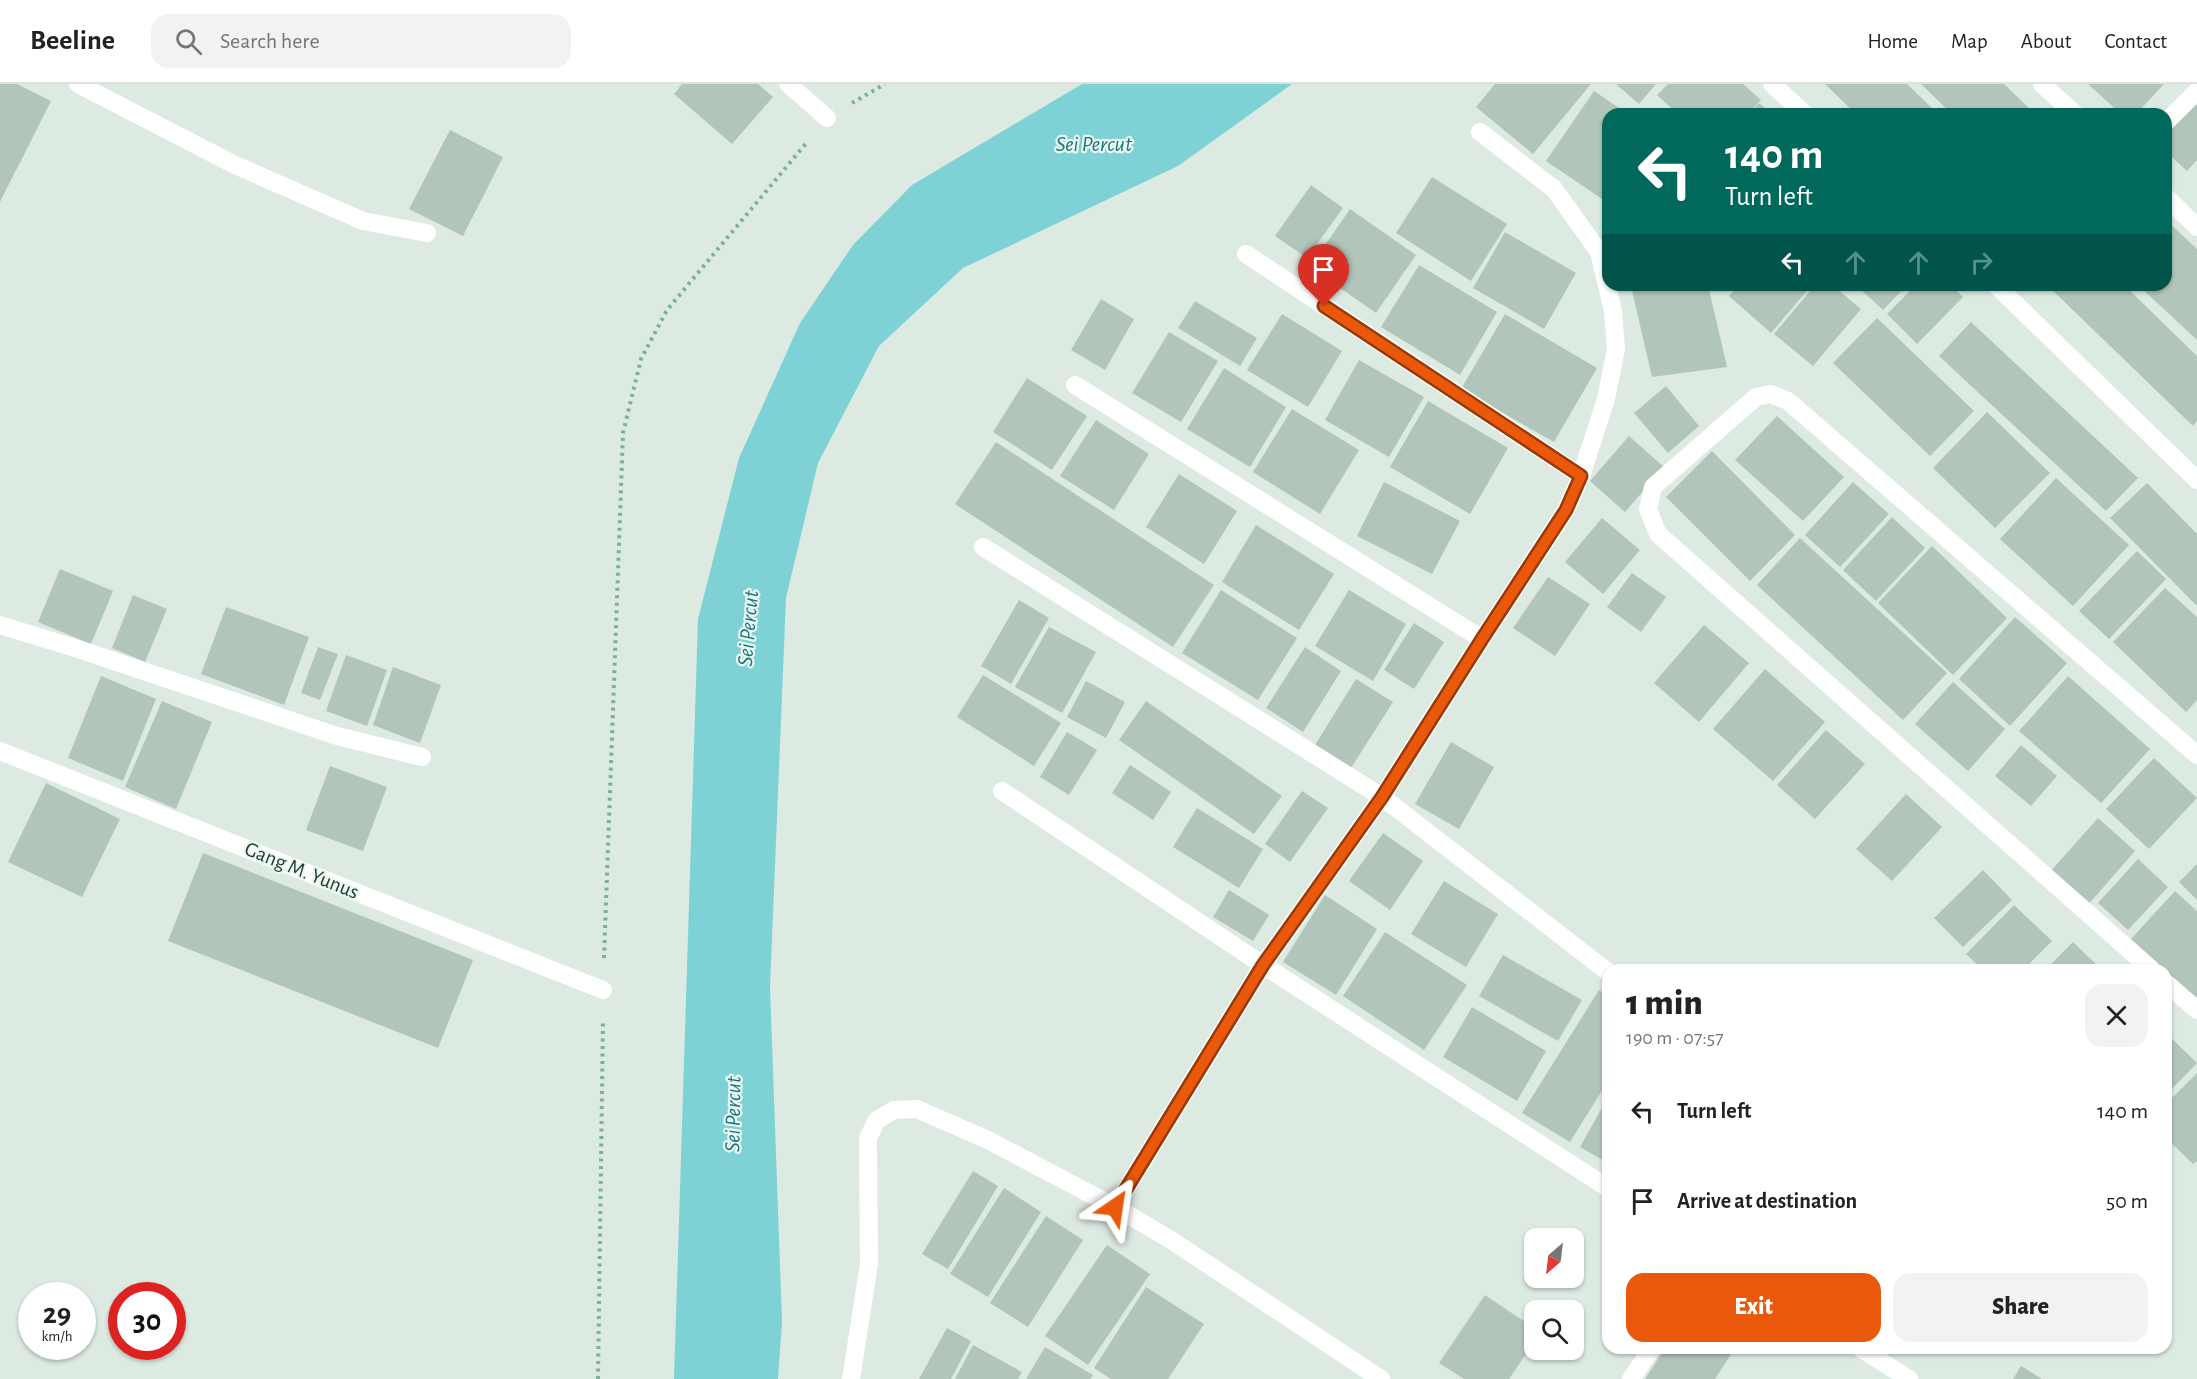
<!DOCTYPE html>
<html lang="en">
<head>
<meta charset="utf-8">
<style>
	:root { --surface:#fff; --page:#f2f2f2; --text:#222; --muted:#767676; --line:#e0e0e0; --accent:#ea580c }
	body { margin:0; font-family:"Alegreya Sans",sans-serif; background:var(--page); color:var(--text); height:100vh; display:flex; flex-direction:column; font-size:22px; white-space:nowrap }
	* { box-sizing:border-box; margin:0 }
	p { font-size:20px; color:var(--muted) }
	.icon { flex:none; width:33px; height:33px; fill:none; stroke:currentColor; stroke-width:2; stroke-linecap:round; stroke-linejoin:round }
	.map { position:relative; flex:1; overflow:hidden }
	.sheet { position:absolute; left:1602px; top:880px; width:570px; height:390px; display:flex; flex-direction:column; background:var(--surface); border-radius:18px; box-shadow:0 2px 4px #0004 }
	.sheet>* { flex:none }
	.banner { position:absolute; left:1602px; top:24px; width:570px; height:183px; border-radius:18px; box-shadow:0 2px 4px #0004; background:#00695c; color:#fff; overflow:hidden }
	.needle { width:39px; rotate:208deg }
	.tools { position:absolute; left:1524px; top:1144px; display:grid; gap:12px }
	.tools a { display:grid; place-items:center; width:60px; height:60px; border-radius:12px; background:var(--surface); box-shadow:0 2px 4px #0004; font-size:30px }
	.speed { position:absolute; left:18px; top:1198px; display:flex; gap:12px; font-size:30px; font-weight:700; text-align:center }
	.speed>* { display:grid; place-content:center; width:78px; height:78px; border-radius:50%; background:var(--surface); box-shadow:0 2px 4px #0004; line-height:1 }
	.speed small { font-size:15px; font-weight:400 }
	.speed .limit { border:9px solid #d22; background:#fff; color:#111 }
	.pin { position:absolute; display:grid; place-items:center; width:51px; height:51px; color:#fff; margin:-62px -26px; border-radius:50% 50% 50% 0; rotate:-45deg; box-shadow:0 0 6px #0007 }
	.pin .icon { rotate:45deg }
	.me { position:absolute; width:66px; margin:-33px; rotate:32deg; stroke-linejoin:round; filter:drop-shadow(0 0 4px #0008) }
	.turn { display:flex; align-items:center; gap:21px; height:126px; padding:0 24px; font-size:27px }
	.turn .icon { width:78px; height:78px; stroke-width:2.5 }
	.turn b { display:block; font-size:42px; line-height:51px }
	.lanes { display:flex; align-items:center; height:57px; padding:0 24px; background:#0003; justify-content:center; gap:30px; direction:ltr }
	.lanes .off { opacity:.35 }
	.round { display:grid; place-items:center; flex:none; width:63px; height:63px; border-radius:18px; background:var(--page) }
	.headline { display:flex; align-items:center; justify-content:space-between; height:102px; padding:0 24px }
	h1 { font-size:36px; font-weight:800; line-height:45px }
	.button { display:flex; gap:12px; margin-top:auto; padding:12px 24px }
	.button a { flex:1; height:69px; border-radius:18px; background:var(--accent); color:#fff; font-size:24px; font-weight:800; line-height:69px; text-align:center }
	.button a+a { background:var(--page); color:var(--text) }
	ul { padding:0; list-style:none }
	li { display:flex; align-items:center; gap:18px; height:90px; padding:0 24px }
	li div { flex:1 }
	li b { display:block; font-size:22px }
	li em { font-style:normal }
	header { display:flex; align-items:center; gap:36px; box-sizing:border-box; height:84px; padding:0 30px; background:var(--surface); border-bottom:2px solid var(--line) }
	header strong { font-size:28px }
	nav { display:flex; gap:33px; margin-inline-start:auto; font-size:21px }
	.search { width:420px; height:54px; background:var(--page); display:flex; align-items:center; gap:15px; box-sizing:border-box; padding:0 21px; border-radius:18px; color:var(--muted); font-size:22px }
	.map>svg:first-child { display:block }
	.water { fill:#7ed2d5 }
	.building { fill:#b2c5bb }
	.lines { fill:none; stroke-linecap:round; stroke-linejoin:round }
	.path { stroke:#7ab199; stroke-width:4; stroke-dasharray:3 4.5; stroke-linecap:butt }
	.minor { stroke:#fff; stroke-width:18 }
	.route-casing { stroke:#983908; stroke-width:15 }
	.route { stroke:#ea580c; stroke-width:10 }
	.labels { text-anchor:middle; stroke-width:4.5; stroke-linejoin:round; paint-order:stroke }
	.street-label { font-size:21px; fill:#1d3b2f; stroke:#edf7f1 }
	.water-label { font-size:22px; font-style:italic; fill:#13757b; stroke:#edf7f1 }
</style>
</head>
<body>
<header>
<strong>Beeline</strong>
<div class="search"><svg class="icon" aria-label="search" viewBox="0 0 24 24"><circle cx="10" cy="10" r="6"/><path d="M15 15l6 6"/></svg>Search here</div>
<nav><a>Home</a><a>Map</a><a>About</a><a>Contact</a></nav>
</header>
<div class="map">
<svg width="2197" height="1295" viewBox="0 0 2197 1295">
	<rect width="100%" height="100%" fill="#dceae2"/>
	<!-- water -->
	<path class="water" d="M1082 0H1292L1178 82 963 184 879 262 818 379 786 514 770 903 782 1238 778 1295H674L698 535 739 374 800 239 853 161 912 101Z"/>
	<!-- building -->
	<g class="building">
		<path d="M0 0H17L51 17 0 118Z"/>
		<path d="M682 0H758L773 13 732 60 674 10Z"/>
		<path d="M1495 0H1591L1533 70 1476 23Z"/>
		<path d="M1616 0H1656L1639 20Z"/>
		<path d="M1668 0H1743L1761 16 1748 30H1678L1657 11Z"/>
		<path d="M1825 0H1907L1938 30H1856Z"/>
		<path d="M1921 0H2004L2035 30H1952Z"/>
		<path d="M2088 0H2164L2136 30H2121Z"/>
		<path d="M1594 7 1628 30H1608V119L1546 77Z"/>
		<path d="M2193 18 2197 21V76L2187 87 2166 68V47Z"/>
		<path d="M1759 19 1772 30H1750Z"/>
		<path d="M450 46 503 73 463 152 409 125Z"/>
		<path d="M1432 93 1507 140 1471 197 1396 149Z"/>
		<path d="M1311 101 1343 124 1307 174 1275 152Z"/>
		<path d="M1350 125 1416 171 1376 229 1310 183Z"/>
		<path d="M2166 136 2197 165V256L2138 201H2166Z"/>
		<path d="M1505 148 1576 189 1544 245 1473 204Z"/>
		<path d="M1419 181 1497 228 1460 291 1381 243Z"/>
		<path d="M1639 201H1708L1727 283 1652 293 1631 202Z"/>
		<path d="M1739 201H1812L1771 249 1729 212Z"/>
		<path d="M1815 201H1832L1861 225 1813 282 1774 250Z"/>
		<path d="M1856 201H1907L1883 226Z"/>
		<path d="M1916 201H1951L1963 213 1917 260 1887 230Z"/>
		<path d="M2047 201H2124L2197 272V337L2193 342Z"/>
		<path d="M1101 215 1134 235 1105 286 1071 266Z"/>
		<path d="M1195 217 1257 254 1240 282 1178 244Z"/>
		<path d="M1282 230 1342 267 1308 323 1247 286Z"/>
		<path d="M1505 230 1597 284 1554 358 1461 305Z"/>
		<path d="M1877 234 1974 327 1930 372 1833 279Z"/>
		<path d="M1971 238 2138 394 2106 427 1939 272Z"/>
		<path d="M1169 248 1218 277 1181 338 1132 309Z"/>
		<path d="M1359 276 1424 313 1389 373 1325 336Z"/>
		<path d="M1224 284 1286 323 1250 383 1187 345Z"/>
		<path d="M1027 294 1087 332 1052 386 993 348Z"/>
		<path d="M1666 302 1699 342 1668 369 1634 329Z"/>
		<path d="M1428 317 1508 364 1470 430 1390 383Z"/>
		<path d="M1292 325 1359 366 1320 430 1253 388Z"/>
		<path d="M1987 328 2050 389 1995 444 1933 384Z"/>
		<path d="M1777 332 1844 393 1803 437 1735 376Z"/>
		<path d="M1096 336 1149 370 1114 426 1060 392Z"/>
		<path d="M1629 352 1664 383 1625 428 1590 397Z"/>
		<path d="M996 358 1214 501 1173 563 955 420Z"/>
		<path d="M1712 367 1795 451 1750 497 1666 413Z"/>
		<path d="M1179 390 1237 427 1204 480 1146 443Z"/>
		<path d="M2056 394 2129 461 2073 522 2000 455Z"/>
		<path d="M1384 398 1460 437 1432 490 1357 452Z"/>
		<path d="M1853 398 1889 430 1840 483 1805 451Z"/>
		<path d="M2147 399 2197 450V522L2110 434Z"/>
		<path d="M1892 433 1925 464 1876 517 1843 486Z"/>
		<path d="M1602 434 1640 466 1603 510 1565 478Z"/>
		<path d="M1256 441 1334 490 1299 546 1222 498Z"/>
		<path d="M1800 454 1947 589 1903 636 1757 501Z"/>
		<path d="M1932 462 2007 534 1953 591 1878 519Z"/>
		<path d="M2137 467 2166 495 2109 555 2079 527Z"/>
		<path d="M60 485 113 507 91 560 38 538Z"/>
		<path d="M1632 489 1666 513 1641 548 1607 523Z"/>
		<path d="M1548 493 1590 520 1555 572 1513 544Z"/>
		<path d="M2165 504 2197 533V616L2186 628 2113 558Z"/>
		<path d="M1221 506 1297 554 1258 616 1182 569Z"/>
		<path d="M1349 506 1406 540 1373 597 1315 562Z"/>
		<path d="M133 511 167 525 145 578 112 564Z"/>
		<path d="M1019 516 1049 534 1011 600 981 582Z"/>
		<path d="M226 523 309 553 284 621 201 590Z"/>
		<path d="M2015 533 2067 579 2010 642 1959 595Z"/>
		<path d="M1414 539 1444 558 1414 605 1384 586Z"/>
		<path d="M1704 541 1749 579 1699 638 1654 599Z"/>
		<path d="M1049 543 1096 568 1062 629 1015 603Z"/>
		<path d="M318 563 338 570 320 616 301 609Z"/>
		<path d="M1305 563 1341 587 1303 648 1266 624Z"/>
		<path d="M346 571 387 586 367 642 326 627Z"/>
		<path d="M393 583 441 601 420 659 373 641Z"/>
		<path d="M1765 585 1825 638 1773 697 1713 645Z"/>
		<path d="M983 591 1061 639 1034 682 957 633Z"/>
		<path d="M101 592 156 615 123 697 68 674Z"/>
		<path d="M2068 592 2150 665 2101 719 2019 647Z"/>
		<path d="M1356 595 1393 618 1351 684 1315 661Z"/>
		<path d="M1086 597 1125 618 1106 654 1067 633Z"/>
		<path d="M1953 598 2005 645 1968 687 1915 640Z"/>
		<path d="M162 617 212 638 176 725 125 703Z"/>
		<path d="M1146 617 1282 712 1254 750 1119 656Z"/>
		<path d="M1826 646 1865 680 1815 735 1777 701Z"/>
		<path d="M1067 648 1097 666 1069 711 1040 693Z"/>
		<path d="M1451 658 1494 683 1459 745 1415 720Z"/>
		<path d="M2021 661 2057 692 2031 722 1995 692Z"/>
		<path d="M2154 674 2197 714 2149 765 2106 725Z"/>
		<path d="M1130 681 1171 708 1153 736 1112 709Z"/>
		<path d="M330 682 387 703 363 767 306 746Z"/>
		<path d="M46 699 120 735 82 813 8 778Z"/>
		<path d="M1302 707 1328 724 1290 778 1265 760Z"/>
		<path d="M1906 710 1942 743 1892 797 1856 765Z"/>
		<path d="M1197 724 1263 765 1239 804 1173 763Z"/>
		<path d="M2098 734 2135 767 2087 822 2049 789Z"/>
		<path d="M1383 749 1423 777 1390 826 1349 797Z"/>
		<path d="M203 769 473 876 438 964 168 857Z"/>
		<path d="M2138 775 2168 803 2128 846 2098 819Z"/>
		<path d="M2197 780V816L2179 798Z"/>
		<path d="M1983 786 2012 816 1963 863 1934 834Z"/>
		<path d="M1444 797 1498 830 1466 883 1411 850Z"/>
		<path d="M1229 806 1269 831 1253 857 1213 833Z"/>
		<path d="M2175 807 2197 827V916L2131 855Z"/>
		<path d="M1325 811 1377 845 1336 911 1283 878Z"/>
		<path d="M2014 821 2052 857 2023 886H1983L1966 870Z"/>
		<path d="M1385 848 1467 901 1424 966 1343 912Z"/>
		<path d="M2073 858 2102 886H2045Z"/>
		<path d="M1503 871 1582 916 1558 957 1479 912Z"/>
		<path d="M1599 906 1608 912V997L1570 1058 1522 1029Z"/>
		<path d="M1472 923 1546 967 1517 1017 1443 973Z"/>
		<path d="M2166 949 2197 979 2166 1011Z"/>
		<path d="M2197 989V1077L2193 1080 2166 1054V1020Z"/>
		<path d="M1608 1013V1074L1606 1078 1580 1063Z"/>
		<path d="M973 1087 998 1102 948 1185 922 1170Z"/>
		<path d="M1004 1104 1041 1128 988 1213 950 1190Z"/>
		<path d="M1046 1132 1083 1156 1028 1243 990 1219Z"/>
		<path d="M1107 1161 1150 1190 1088 1281 1045 1252Z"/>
		<path d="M1146 1203 1204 1240 1168 1295H1111L1094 1284Z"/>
		<path d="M1485 1211 1534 1244V1258L1509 1295H1464L1439 1279Z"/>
		<path d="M947 1244 971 1257 951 1295H919Z"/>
		<path d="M973 1261 1022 1288 1018 1295H955Z"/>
		<path d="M1045 1263 1093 1291 1090 1295H1026Z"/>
		<path d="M1665 1264H1735L1715 1295H1645Z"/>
		<path d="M2021 1282 2042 1295H2013Z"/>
	</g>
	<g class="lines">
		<!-- path -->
		<g class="path">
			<path d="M852 19 885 0"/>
			<path d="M604 874 623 349 641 275 667 226 808 57"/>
			<path d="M598 1295 603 936"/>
		</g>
		<!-- minor -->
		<g class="minor">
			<path d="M78 0 235 81 363 137 427 149"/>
			<path d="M788 0 827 34"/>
			<path d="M1772 0 1805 30"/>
			<path d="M2042 0 2075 30"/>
			<path d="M2166 38 2197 7"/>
			<path d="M2166 113 2197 143"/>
			<path d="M1246 170 1581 392"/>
			<path d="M1996 201 2197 396"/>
			<path d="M1075 301 1482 555"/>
			<path d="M983 463 1382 713 1608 888"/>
			<path d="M0 541 75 564 337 652 422 673"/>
			<path d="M0 667 603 906"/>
			<path d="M1002 707 1263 881 1608 1104"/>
			<path d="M2152 886 1658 450 1648 425 1653 403 1756 313 1771 310 1788 317 2197 671"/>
			<path d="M2166 899 2197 926"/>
			<path d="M1115 1123 1263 881 1382 713 1482 555 1566 426 1581 392 1606 315 1616 265 1613 227 1599 168 1554 105 1480 48"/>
			<path d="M1860 1264 1909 1295"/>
			<path d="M851 1295 869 1180 868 1054 877 1036 894 1026 917 1025 988 1056 1115 1123 1171 1156 1381 1295"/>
			<path d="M1631 1295 1652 1264"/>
		</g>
	</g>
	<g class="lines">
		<!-- route casing -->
		<g class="route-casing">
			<path id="route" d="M1115 1123 1263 881 1382 713 1482 555 1566 426 1581 392 1324 222"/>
		</g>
		<!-- route -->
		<use href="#route" class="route"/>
	</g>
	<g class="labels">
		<!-- street labels -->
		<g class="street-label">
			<text transform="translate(302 786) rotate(22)" y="7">Gang M. Yunus</text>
		</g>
		<!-- water labels -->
		<g class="water-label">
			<text x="1094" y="67">Sei Percut</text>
			<text transform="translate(747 544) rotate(-85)" y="8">Sei Percut</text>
			<text transform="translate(732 1030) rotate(-89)" y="8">Sei Percut</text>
		</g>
	</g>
</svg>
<div class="tools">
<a><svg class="needle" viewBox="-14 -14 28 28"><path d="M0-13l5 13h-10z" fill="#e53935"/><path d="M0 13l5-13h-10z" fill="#767676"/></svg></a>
<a><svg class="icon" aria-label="search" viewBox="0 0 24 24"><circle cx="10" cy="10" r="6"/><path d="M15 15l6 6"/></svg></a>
</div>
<div class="speed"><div>29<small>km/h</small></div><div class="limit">30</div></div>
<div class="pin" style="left:1324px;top:222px;background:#d93025"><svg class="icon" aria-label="arrive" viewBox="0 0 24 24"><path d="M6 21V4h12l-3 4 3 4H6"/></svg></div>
<svg class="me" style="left:1115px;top:1123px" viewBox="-20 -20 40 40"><path d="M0-17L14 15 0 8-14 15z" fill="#ea580c" stroke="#fff" stroke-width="4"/></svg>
<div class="banner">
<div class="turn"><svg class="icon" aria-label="left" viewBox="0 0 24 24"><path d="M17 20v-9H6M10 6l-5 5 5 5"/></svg><div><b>140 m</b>Turn left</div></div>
<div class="lanes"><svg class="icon" aria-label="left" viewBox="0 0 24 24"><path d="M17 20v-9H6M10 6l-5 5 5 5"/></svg><svg class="icon off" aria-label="ahead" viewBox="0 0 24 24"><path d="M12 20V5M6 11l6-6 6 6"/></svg><svg class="icon off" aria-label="ahead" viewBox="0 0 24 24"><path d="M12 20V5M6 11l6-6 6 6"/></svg><svg class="icon off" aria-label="right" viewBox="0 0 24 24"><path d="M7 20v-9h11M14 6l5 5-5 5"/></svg></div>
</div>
<section class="sheet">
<div class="headline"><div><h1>1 min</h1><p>190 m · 07:57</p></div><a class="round"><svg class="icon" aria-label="close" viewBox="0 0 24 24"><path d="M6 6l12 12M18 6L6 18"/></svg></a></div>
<ul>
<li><svg class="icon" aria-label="left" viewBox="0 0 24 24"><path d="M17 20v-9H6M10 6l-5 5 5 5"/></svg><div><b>Turn left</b></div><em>140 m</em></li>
<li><svg class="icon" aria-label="arrive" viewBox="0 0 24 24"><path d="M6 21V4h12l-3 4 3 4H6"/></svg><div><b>Arrive at destination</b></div><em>50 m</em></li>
</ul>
<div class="button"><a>Exit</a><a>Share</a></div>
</section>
</div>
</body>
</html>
